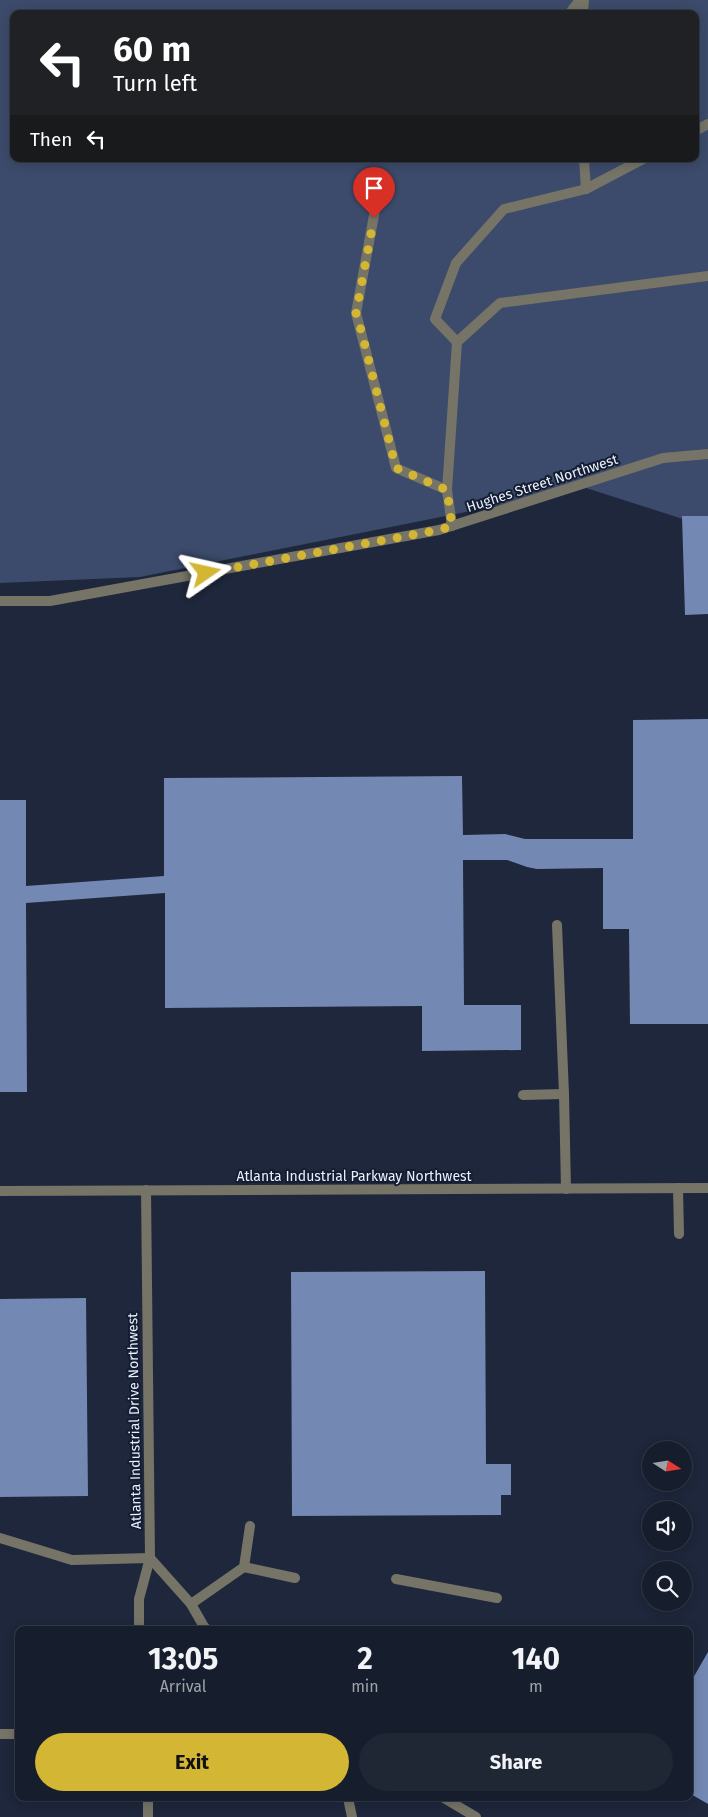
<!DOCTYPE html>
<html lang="en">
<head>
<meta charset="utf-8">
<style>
	:root { --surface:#161d2c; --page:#1f2634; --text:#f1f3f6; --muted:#9ea2a9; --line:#353b48; --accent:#d4b635 }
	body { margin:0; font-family:"Fira Sans",sans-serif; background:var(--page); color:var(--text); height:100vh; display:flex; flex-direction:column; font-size:19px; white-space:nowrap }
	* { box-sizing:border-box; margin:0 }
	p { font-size:16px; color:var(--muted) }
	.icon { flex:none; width:28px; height:28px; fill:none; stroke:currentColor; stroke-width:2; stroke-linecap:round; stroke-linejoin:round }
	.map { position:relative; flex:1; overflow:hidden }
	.drawer { position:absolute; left:15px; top:1626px; width:678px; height:175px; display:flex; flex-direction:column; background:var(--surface); border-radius:10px; box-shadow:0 2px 12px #0003,0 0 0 1px var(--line) }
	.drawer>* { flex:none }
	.banner { position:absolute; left:10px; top:10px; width:689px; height:152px; border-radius:10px; box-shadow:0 2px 12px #0003,0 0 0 1px var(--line); background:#202124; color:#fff; overflow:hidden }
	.needle { width:32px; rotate:102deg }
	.fabs { position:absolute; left:642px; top:1441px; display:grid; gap:10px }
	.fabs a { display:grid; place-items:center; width:50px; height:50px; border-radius:50%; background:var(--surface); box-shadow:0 2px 12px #0003,0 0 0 1px var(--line); font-size:25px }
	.pin { position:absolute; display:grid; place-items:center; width:42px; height:42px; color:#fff; margin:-51px -21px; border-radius:50% 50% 50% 0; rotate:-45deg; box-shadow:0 0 5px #0007 }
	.pin .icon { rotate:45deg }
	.me { position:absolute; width:55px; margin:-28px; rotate:79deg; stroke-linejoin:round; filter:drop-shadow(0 0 4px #0008) }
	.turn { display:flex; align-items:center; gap:18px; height:105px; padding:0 20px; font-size:22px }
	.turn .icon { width:65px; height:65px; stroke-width:2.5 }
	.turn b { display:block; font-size:35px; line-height:42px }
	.then { display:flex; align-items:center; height:48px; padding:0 20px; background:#0003; gap:10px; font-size:19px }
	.eta { display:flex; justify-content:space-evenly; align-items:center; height:85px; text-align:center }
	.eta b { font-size:30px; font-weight:700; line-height:35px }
	.cta { display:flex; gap:10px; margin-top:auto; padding:10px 20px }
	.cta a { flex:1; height:58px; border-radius:30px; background:var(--accent); color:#111; font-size:20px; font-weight:700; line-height:58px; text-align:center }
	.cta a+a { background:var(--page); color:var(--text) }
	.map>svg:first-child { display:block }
	.green { fill:#3c4b6b; fill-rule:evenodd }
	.building { fill:#7388b3 }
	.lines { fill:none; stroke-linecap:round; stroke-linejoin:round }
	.lane { stroke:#767367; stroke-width:10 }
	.street { stroke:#767367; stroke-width:10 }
	.route { stroke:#d4b635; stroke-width:9; stroke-dasharray:0 16.2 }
	.labels { text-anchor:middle; stroke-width:4; stroke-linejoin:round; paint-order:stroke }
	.street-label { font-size:14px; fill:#e9f0fe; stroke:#141d31 }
</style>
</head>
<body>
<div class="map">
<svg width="708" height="1817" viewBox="0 0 708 1817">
	<rect width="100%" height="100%" fill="#1e273b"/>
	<!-- green -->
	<path class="green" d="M0 0H708V527L586 488 140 577 0 583ZM14 14H695V159H14Z"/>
	<!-- building -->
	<g class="building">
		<path d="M682 516H708V614L685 615Z"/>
		<path d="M708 719V1024H630L629 929H603V868L537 869 527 867 507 860H463L464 1005H521V1050L422 1051V1006L165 1008V893L26 903 27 1092H0V800H26V886L164 876V778L462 776 463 835 505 834 525 839H633V720Z"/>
		<path d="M485 1271 486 1464H511V1495H501V1515L292 1516 291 1272Z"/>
		<path d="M86 1298 88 1496 0 1497V1299Z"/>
		<path d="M708 1652V1804L689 1793V1685Z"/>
	</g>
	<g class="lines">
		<!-- lane -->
		<g class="lane">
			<path d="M569 14 580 0"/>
			<path d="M583 14 584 0"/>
			<path d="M695 131 708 124"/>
			<path d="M586 189 643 159"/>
			<path d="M377 199 356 313 396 468 447 490"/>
			<path d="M457 342 500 303 708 276"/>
			<path d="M452 526 447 490 457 342 435 319 456 263 504 209 586 189 584 159"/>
			<path d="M557 925 564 1094 566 1189"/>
			<path d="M523 1095 564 1094"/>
			<path d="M678 1188 679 1234"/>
			<path d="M0 1538 72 1560 150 1558 139 1599V1630"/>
			<path d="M244 1567 295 1578"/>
			<path d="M396 1579 497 1598"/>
			<path d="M191 1604 244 1567 250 1526"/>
			<path d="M0 1734H19"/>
			<path d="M348 1798 352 1817"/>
		</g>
		<!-- street -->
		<g class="street">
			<path d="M0 601H50L439 530 663 458 708 454"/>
			<path d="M146 1190 150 1558 191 1604 203 1625 207 1630"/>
			<path d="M0 1191 708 1188"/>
			<path d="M444 1798 476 1817"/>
			<path d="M148 1817V1798"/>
		</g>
	</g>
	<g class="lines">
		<!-- route -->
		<path class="route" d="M206 573 439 530 452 526 447 490 396 468 361 330 356 313 374 218"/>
	</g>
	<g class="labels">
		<!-- street labels -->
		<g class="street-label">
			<text transform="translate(542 483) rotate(-18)" y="5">Hughes Street Northwest</text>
			<text x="354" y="1181">Atlanta Industrial Parkway Northwest</text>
			<text transform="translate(134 1421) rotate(-91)" y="5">Atlanta Industrial Drive Northwest</text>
		</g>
	</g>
</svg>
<div class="fabs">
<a><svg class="needle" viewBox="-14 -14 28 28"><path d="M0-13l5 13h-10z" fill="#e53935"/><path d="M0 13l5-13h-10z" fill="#9ea2a9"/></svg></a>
<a><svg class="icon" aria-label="sound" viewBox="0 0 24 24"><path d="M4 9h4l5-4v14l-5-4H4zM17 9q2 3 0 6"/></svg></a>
<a><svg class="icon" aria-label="search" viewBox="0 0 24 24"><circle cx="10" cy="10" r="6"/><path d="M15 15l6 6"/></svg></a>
</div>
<div class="pin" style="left:374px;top:218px;background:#d93025"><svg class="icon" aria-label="arrive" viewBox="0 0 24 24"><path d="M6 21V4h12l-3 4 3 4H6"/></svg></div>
<svg class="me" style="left:206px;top:573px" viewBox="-20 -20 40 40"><path d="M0-17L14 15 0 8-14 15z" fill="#d4b635" stroke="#fff" stroke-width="4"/></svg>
<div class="banner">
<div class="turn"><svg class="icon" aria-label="left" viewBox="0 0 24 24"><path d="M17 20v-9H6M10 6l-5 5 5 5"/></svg><div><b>60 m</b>Turn left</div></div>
<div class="then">Then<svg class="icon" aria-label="left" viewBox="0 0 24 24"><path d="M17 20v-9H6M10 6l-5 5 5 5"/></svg></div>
</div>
<section class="drawer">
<div class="eta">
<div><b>13:05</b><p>Arrival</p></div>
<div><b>2</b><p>min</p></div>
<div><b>140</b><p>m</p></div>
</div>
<div class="cta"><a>Exit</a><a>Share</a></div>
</section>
</div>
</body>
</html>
